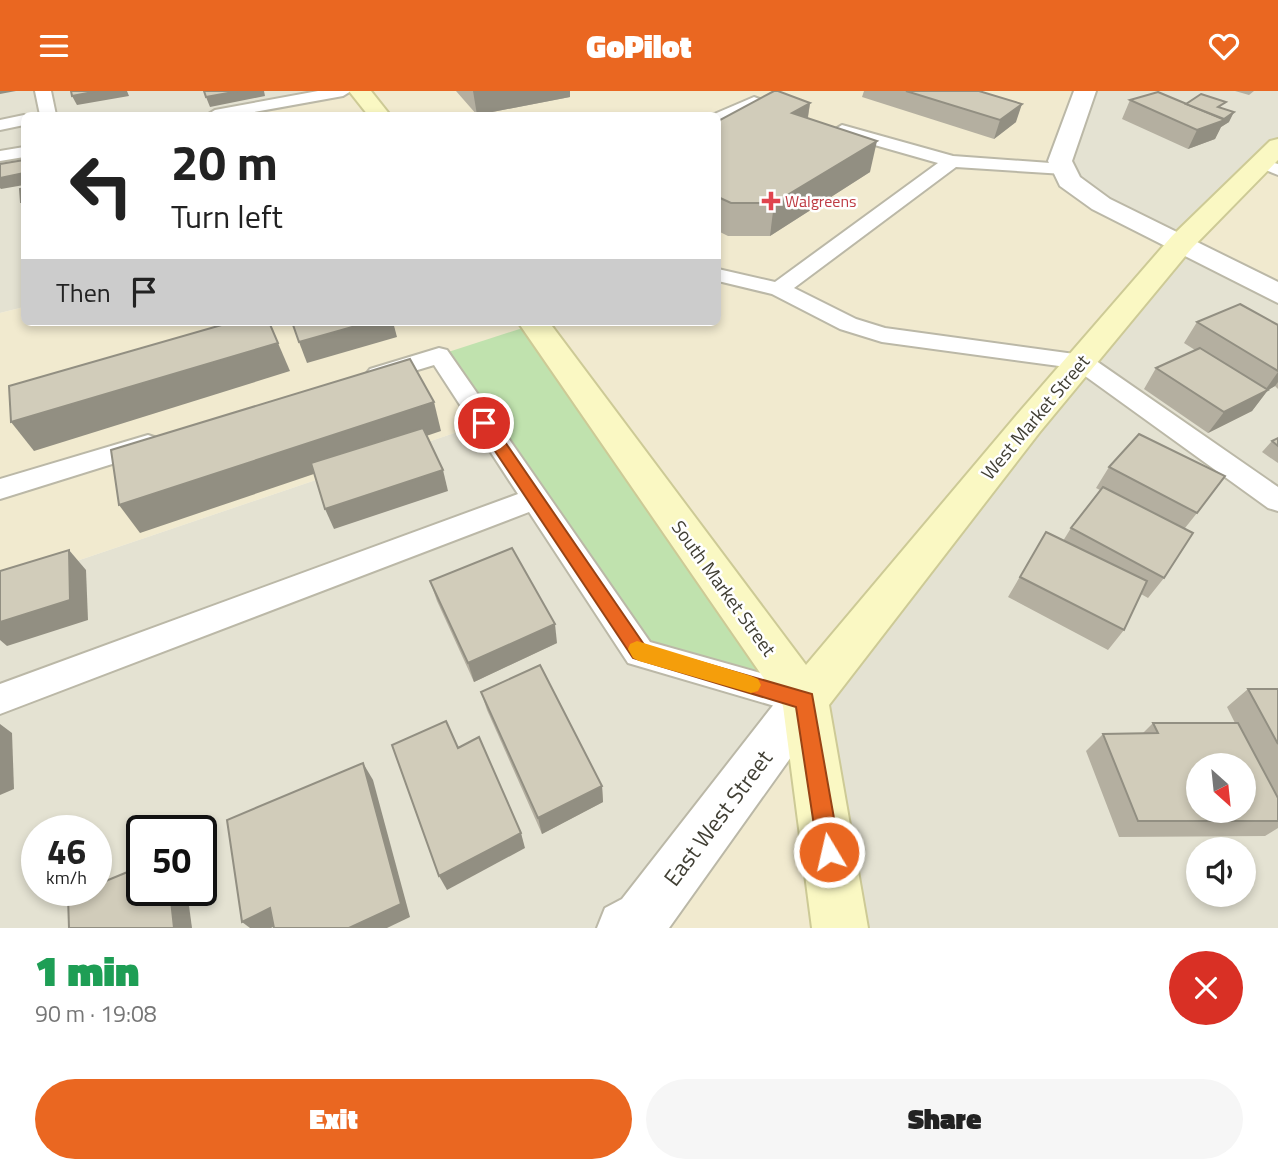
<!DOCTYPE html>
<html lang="en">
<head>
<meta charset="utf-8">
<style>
	:root { --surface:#fff; --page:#f6f6f6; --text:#222; --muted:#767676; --accent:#ea6721 }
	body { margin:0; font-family:"Titillium Web",sans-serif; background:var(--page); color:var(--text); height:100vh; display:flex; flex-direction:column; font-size:26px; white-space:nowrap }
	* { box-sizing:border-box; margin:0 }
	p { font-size:23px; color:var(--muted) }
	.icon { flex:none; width:38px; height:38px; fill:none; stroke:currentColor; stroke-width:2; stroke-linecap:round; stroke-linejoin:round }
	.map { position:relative; height:837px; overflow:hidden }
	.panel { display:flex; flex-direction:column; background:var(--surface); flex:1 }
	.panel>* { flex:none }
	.top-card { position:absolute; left:21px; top:21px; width:700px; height:214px; border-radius:10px; box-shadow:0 4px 10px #0003; background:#fff; color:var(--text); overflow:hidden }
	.needle { width:46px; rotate:153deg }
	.tools { position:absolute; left:1186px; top:662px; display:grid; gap:14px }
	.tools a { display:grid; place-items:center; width:70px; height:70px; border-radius:50%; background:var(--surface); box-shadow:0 4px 10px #0003; font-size:35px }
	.speed { position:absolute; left:21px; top:724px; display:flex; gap:14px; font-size:35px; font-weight:700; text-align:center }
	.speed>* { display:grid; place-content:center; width:91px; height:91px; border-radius:50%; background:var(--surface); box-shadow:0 4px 10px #0003; line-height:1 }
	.speed small { font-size:18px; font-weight:400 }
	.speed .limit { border:4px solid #111; border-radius:10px; background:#fff; color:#111 }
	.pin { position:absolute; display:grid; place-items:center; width:60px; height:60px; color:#fff; margin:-30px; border:4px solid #fff; border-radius:50%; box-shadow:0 2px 7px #0007 }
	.me { position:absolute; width:77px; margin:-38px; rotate:351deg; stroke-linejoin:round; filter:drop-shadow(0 0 5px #0008) }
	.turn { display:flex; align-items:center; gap:24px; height:147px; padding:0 35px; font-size:32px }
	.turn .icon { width:91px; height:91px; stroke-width:2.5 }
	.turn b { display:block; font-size:49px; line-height:60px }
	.then { display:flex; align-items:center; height:66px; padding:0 35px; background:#0003; gap:14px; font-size:26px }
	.round { display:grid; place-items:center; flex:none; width:74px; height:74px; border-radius:37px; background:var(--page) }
	.overview { display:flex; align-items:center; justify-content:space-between; height:119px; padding:0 35px }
	h1 { font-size:42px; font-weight:800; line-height:52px; color:#1e9e55 }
	.cta { display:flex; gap:14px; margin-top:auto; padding:14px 35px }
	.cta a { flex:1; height:80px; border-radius:42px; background:var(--accent); color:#fff; font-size:28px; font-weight:800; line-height:80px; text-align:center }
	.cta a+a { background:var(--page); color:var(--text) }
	header { display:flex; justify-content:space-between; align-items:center; height:91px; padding:0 35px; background:var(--accent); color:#fff; font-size:32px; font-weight:800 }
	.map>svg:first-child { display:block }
	.residential { fill:#e4e2d2; fill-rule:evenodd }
	.commercial { fill:#f1eacf }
	.green { fill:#c0e2ae }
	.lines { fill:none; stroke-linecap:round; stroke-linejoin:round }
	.service-casing { stroke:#bbb8a7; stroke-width:4 }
	.minor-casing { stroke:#bbb8a7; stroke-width:4 }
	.secondary-casing { stroke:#cdca96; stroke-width:4 }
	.service { fill:#fff; fill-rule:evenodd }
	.minor { fill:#fff; fill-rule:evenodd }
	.secondary { fill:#faf8c3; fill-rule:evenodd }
	.wall { fill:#b4afa0 }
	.shaded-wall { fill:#928f82 }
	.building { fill:#d1ccba; stroke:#928f82; stroke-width:2; fill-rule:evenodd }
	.route { fill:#ea6721; stroke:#984315; stroke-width:2 }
	.slow { fill:#f59e0b }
	.health-dot { fill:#e0444e; stroke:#fff; stroke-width:2.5 }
	.labels { text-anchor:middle; stroke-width:5; stroke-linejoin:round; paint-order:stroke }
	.far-health-label { font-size:16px; fill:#be3a42; stroke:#fff; text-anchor:start }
	.street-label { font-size:19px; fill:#413f34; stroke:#fff }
	.near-street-label { font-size:23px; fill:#413f34; stroke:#fff }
</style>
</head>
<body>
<header><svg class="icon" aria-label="menu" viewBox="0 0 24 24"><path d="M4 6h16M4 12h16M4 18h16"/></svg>GoPilot<svg class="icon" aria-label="heart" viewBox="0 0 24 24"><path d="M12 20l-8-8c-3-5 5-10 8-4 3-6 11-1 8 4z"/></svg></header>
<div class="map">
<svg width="1278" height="837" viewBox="0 0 1278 837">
	<rect width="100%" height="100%" fill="#f0efe3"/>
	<!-- residential -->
	<g class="residential">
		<path d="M0 0H343L215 24H24V216L0 222Z"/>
		<path d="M1085 0H1278V837H0V496L484 332 1101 113 1060 70ZM1199 674H1244V719H1199ZM37 740H96V800H37ZM142 740H201V800H142ZM1199 758H1244V803H1199Z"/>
	</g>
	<!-- commercial -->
	<path class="commercial" d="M343 0H1085L1060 70 1069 90 1181 151 1278 55V203L1181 152 805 609 840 837H625L805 609 484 332 0 496V222L24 216V231H718V24H215Z"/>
	<!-- green -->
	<path class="green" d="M535 233 805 609 639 562 439 264Z"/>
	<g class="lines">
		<!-- service casing -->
		<g class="service-casing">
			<g id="service">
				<path d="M35 0H51L56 24H40Z"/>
				<path d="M318 0H351L343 5 238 24H207L215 19Z"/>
				<path d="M754 6 795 21 787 26 755 16 718 32V24H712Z"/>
				<path d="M24 24V34L0 39V29Z"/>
				<path d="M842 34 953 65 1064 73 1073 78 1064 83 956 76 794 197 856 228 885 237 1089 265 1278 396V420L1268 417 1074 277 882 251 840 238 772 203 718 190V178L775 191 938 72 836 43 834 39Z"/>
				<path d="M24 56V66L0 70V60Z"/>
				<path d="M1260 68 1278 73V84L1251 73Z"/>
				<path d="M439 257 447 259 650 551 817 598 822 609 817 620 805 624 628 572 529 421 0 623V593L518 403 434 274 378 291 370 288 366 283 370 278Z"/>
				<path d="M148 344 157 347 161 353 157 359 0 408V388Z"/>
			</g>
		</g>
		<!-- minor casing -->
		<g class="minor-casing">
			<g id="minor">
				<path d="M1074 0H1096L1072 70 1080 86 1110 108 1278 191V212L1092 118 1060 95 1048 70Z"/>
				<path d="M805 588 821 594 828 609 821 624 669 837H597L605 817 622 808 789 594Z"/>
			</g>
		</g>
		<!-- secondary casing -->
		<g class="secondary-casing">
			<g id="secondary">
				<path d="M349 0H371L390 24H368Z"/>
				<path d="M1278 48V69L1192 157 1039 342 829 614 868 837H812L783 615 518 231H549L806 574 1015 326 1172 145 1270 50Z"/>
			</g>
		</g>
		<!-- service -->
		<use href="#service" class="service"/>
		<!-- minor -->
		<use href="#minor" class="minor"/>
		<!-- secondary -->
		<use href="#secondary" class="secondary"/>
	</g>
	<!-- wall -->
	<g class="wall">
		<path d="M456 0H570V6L477 24Z"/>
		<path d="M864 0H979L1016 31 994 48 862 6Z"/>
		<path d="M1235 0H1254L1249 4Z"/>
		<path d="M1130 9 1186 13 1223 18 1229 31 1221 36 1215 48 1188 58 1122 28Z"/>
		<path d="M810 12 808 27 870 81 770 145H728L718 140V30Z"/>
		<path d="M1197 231 1278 234V298L1275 295 1268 299 1252 320 1208 342 1144 298 1156 277 1195 259 1184 252Z"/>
		<path d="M1278 347V372L1262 361 1272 350Z"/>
		<path d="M1109 376 1197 422 1185 437 1164 487 1148 507 1141 503 1124 539 1108 559 1008 506 1046 441 1063 450 1071 437 1100 399 1096 397Z"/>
		<path d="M430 490 557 552 474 591 437 510Z"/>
		<path d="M1248 598H1278V737L1265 745 1119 746 1086 660 1103 643 1143 642 1153 632H1235L1227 616Z"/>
		<path d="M481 601 602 695 603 711 542 743 487 619Z"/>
	</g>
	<!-- shaded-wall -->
	<g class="shaded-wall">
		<path d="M0 0H16L0 3Z"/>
		<path d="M98 0H127L129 5 77 14 72 5Z"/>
		<path d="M239 0H264L265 5 210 16 206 6Z"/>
		<path d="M473 0H570V6L477 24Z"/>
		<path d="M810 12 805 43 792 22Z"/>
		<path d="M1022 13 1016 31 994 48 1000 29Z"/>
		<path d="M1234 21 1229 31 1221 36 1215 48 1188 58 1197 39 1224 28Z"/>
		<path d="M877 50 870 81 770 145 774 112Z"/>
		<path d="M24 82V94L1 98 0 97V87Z"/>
		<path d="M370 231H393L397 246 307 272 299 251Z"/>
		<path d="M278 252 290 280 34 360 11 331Z"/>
		<path d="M1278 281V291L1275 295 1263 302Z"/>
		<path d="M1268 299 1252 320 1208 342 1224 321Z"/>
		<path d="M434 311 441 340 140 442 119 414Z"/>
		<path d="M443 379 448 400 334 438 325 418Z"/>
		<path d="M69 459 86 479 88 529 7 555 0 549V531Z"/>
		<path d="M555 533 557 552 474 591 468 572Z"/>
		<path d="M0 633 12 642 14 698 0 704Z"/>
		<path d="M363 672 373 689 410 826 387 837H349Z"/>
		<path d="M602 695 603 711 542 743 538 727Z"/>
		<path d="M521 742 525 757 447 799 439 785Z"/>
		<path d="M170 800H187L192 837H174Z"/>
		<path d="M270 817 285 830 271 837H250L242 831Z"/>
	</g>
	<!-- building -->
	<g class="building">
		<path d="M71 0H98L72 5Z"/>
		<path d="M204 0H239L206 6Z"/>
		<path d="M774 0H778L810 12 792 22 877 50 774 112H731L718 106V30Z"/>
		<path d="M906 0H979L1022 13 1000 29Z"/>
		<path d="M1158 1 1225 29 1197 39 1130 9Z"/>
		<path d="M1201 3 1226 11 1218 16 1234 21 1224 28 1186 13Z"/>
		<path d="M24 69V82L0 87V73Z"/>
		<path d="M24 97V111H21L20 98Z"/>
		<path d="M1240 213 1278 234V280L1197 231Z"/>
		<path d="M232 231H269L278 252 11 331 9 295Z"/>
		<path d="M292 231H370L299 251Z"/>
		<path d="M1200 257 1268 299 1224 321 1156 277Z"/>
		<path d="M410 268 434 311 119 414 111 359Z"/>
		<path d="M423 337 443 379 325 418 311 372Z"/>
		<path d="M1139 343 1225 385 1197 422 1109 376Z"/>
		<path d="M1278 347V355L1272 350Z"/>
		<path d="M1103 396 1193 442 1164 487 1071 437Z"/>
		<path d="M1046 441 1147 490 1124 539 1020 486Z"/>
		<path d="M512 457 555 533 468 572 430 490Z"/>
		<path d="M69 459 70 509 0 531V480Z"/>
		<path d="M540 574 602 695 538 727 481 601Z"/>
		<path d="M1248 598H1278V653Z"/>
		<path d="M446 630 458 657 479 646 521 742 439 785 392 654Z"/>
		<path d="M1153 632H1238L1278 707V730H1138L1103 643 1158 642ZM1199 674H1244V719H1199Z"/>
		<path d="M363 672 401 813 349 837H274L270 817 242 831 227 729Z"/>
		<path d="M142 775V800H170L174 837H69L68 806 83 800H96V794Z"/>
	</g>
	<!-- route -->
	<path class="route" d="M484 328 490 329 645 555 812 603 840 761 836 769 829 772 821 769 818 761 796 616 633 567 479 336 477 332Z"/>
	<!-- slow -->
	<path class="slow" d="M637 550 751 585 758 588 761 594 758 600 751 602 639 570 633 567 628 558 630 553Z"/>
	<!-- markers -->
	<path class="health-dot" d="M767.5 99.5h7v7h7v7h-7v7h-7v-7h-7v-7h7z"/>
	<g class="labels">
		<!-- far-health labels -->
		<g class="far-health-label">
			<text x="785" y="116">Walgreens</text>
		</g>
		<!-- street labels -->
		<g class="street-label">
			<text transform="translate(1035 326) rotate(-50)" y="7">West Market Street</text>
			<text transform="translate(724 497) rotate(54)" y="7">South Market Street</text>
		</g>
		<!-- near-street labels -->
		<g class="near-street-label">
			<text transform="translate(718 727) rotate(-53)" y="8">East West Street</text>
		</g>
	</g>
</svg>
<div class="tools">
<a><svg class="needle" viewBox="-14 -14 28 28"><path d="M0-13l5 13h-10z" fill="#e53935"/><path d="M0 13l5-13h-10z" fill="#767676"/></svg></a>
<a><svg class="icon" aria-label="sound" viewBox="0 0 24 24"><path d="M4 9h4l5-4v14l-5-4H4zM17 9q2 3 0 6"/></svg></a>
</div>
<div class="speed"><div>46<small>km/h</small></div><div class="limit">50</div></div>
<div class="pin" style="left:484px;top:332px;background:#d93025"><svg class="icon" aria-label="arrive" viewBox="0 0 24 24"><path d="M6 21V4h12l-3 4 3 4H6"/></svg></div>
<svg class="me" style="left:829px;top:761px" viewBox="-20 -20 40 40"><circle r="17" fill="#ea6721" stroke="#fff" stroke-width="3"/><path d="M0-11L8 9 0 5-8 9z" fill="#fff"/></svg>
<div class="top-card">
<div class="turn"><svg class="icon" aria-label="left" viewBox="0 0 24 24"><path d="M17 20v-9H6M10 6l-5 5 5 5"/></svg><div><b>20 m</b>Turn left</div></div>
<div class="then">Then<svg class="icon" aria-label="arrive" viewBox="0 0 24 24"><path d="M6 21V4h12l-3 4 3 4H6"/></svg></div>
</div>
</div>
<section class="panel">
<div class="overview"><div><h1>1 min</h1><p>90 m · 19:08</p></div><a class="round" style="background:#d93025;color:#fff"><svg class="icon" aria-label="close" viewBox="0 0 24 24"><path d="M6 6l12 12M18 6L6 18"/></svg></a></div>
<div class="cta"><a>Exit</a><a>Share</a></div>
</section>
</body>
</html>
